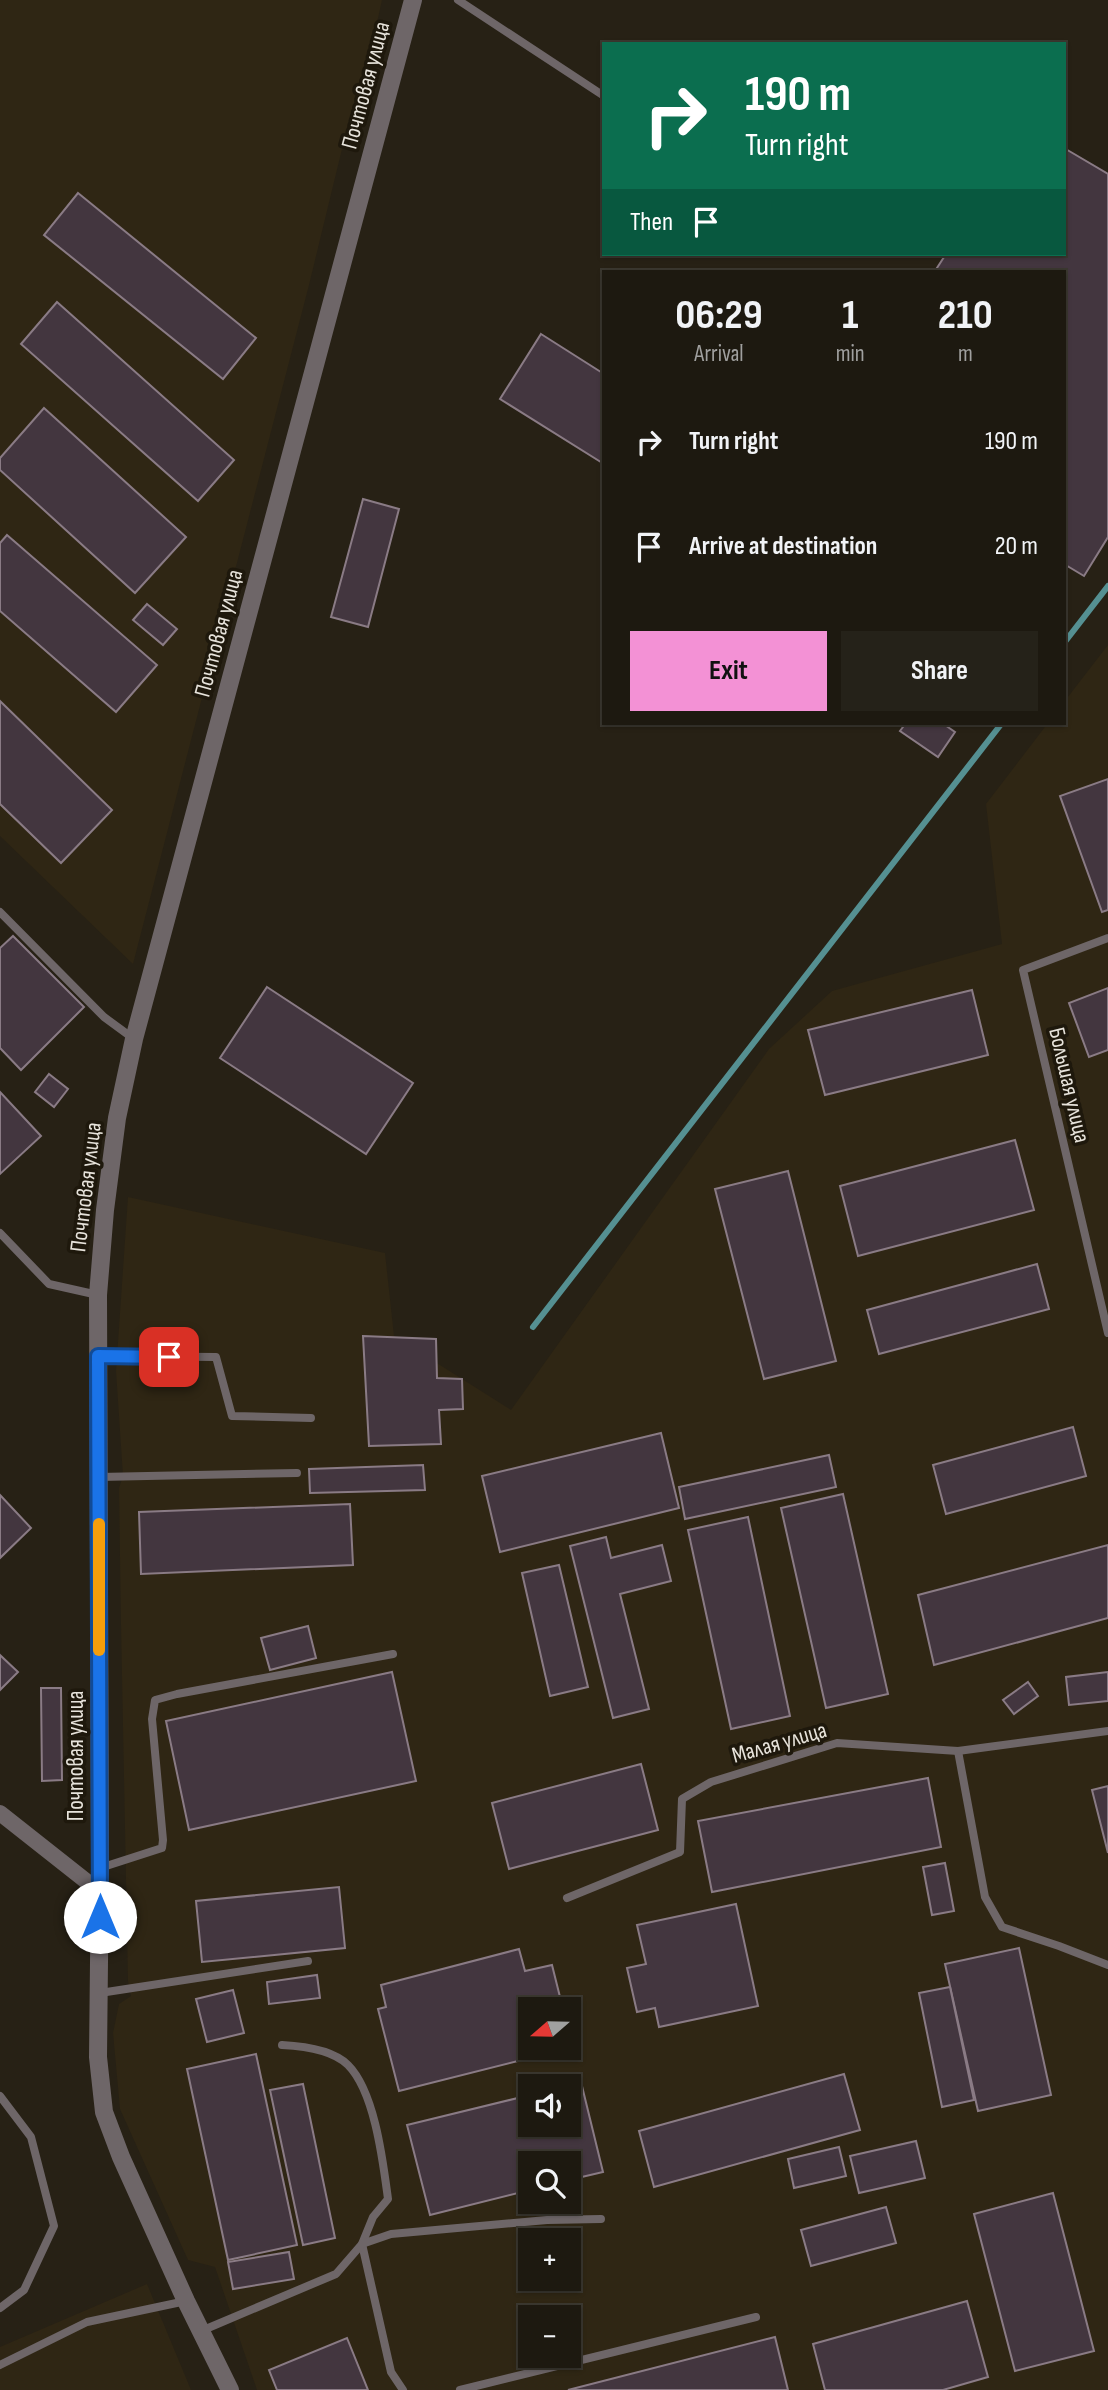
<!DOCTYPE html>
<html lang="en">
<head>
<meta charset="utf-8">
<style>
	:root { --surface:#1d1910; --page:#252219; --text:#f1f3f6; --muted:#a0a09f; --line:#3b3830; --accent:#f391d5 }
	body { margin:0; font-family:"Sofia Sans Condensed",sans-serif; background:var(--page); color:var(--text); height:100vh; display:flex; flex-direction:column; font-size:26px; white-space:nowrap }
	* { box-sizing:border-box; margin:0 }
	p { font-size:23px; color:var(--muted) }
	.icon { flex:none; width:38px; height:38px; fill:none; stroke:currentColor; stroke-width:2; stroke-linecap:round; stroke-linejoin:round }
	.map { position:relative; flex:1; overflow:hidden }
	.details { position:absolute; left:602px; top:270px; width:464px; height:455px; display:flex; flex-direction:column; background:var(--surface); border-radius:0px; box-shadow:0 2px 5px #0004,0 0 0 2px var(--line) }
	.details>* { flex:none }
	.top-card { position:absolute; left:602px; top:42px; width:464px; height:214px; border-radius:0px; box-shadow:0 2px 5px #0004,0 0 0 2px var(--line); background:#0b6e4f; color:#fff; overflow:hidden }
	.needle { width:46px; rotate:250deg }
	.controls { position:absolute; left:518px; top:1997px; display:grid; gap:14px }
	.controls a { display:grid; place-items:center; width:63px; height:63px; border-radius:0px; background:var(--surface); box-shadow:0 2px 5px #0004,0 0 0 2px var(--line); font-size:35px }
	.pin { position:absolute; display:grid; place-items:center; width:60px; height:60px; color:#fff; margin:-30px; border-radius:14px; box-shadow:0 4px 10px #0006 }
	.me { position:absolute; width:77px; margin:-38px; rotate:0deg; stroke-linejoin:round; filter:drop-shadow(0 0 5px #0008) }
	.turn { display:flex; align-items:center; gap:24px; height:147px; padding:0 28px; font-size:32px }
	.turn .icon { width:91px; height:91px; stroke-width:2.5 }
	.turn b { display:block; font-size:49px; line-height:60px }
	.then { display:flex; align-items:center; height:66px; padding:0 28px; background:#0003; gap:14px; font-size:26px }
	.eta { display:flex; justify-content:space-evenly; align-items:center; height:119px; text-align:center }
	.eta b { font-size:42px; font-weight:700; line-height:49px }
	.action { display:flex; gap:14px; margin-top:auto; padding:14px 28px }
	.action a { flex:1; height:80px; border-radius:0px; background:var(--accent); color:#111; font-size:28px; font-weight:700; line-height:80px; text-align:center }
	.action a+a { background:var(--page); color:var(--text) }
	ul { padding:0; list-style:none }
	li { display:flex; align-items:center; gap:21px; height:105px; padding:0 28px }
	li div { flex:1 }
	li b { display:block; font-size:26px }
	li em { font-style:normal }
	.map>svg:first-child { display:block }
	.built { fill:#2f2614; fill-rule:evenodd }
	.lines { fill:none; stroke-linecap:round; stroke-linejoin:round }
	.stream { stroke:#559092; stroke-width:6 }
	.building { fill:#43363f; stroke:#8a7b85; stroke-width:2 }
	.service { stroke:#6e6668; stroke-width:8 }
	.minor { stroke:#6e6668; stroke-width:16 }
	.tertiary { stroke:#6e6668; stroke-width:18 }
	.route-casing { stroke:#114b97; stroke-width:18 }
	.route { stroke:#1a73e8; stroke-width:12 }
	.slow { stroke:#f59e0b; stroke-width:12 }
	.labels { text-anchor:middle; stroke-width:7; stroke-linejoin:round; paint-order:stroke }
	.street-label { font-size:23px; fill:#e7e3db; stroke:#1e180c }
</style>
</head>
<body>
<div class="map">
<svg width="1108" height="2390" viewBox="0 0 1108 2390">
	<rect width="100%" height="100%" fill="#272115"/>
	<!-- built -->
	<g class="built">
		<path d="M0 0H382L369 59 350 116 309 285 133 964 0 836Z"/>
		<path d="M1108 645V2390H257L215 2267 188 2260 120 2109 113 2033 119 2004 131 1996 128 1981 121 1625 119 1488 123 1476 116 1371 128 1197 385 1253 394 1336 511 1410 769 1049 832 991 1002 944 986 804 1048 723H1064V702ZM530 2009H569V2048H530ZM530 2086H569V2124H530ZM530 2163H569V2202H530ZM530 2240H569V2278H530ZM530 2317H569V2356H530Z"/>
		<path d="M147 2284 191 2390H0V2347Z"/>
	</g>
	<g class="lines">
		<!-- stream -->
		<g class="stream">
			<path d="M1064 643 1108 586"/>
			<path d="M533 1327 1002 723"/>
		</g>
	</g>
	<!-- building -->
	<g class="building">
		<path d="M1064 148 1108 174V537L1084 576 1064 564V271H935L946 254H1064Z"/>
		<path d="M78 193 256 338 223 379 44 235Z"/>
		<path d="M57 302 234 460 198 501 21 344Z"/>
		<path d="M541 334 604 374V464L500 399Z"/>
		<path d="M44 408 186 537 135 593 0 470V458Z"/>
		<path d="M363 499 399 509 368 627 331 617Z"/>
		<path d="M7 535 157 665 116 712 0 611V543Z"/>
		<path d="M147 604 177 629 163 645 133 620Z"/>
		<path d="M0 701 112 810 61 863 0 804Z"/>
		<path d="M906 723H942L955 732 938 757 900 731Z"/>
		<path d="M1108 779V910L1102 912 1060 796Z"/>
		<path d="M13 936 84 1007 21 1070 0 1048V948Z"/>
		<path d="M267 987 413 1083 366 1154 220 1058Z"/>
		<path d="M1108 988V1050L1089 1057 1069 1003Z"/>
		<path d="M972 990 988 1055 825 1095 808 1030Z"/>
		<path d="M49 1074 68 1089 54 1107 35 1092Z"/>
		<path d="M0 1092 41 1136 0 1174Z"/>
		<path d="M1015 1140 1034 1210 858 1256 840 1186Z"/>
		<path d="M788 1171 836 1361 764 1379 715 1189Z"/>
		<path d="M1037 1264 1049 1309 879 1354 867 1310Z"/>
		<path d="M363 1336 436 1339 437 1378 462 1379 463 1409 439 1410 441 1444 369 1446Z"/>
		<path d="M1073 1427 1086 1476 946 1514 933 1465Z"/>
		<path d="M661 1433 679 1508 500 1552 482 1476Z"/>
		<path d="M829 1455 836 1487 685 1519 679 1487Z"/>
		<path d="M423 1465 425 1490 310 1493 309 1469Z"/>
		<path d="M843 1494 888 1694 826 1708 781 1508Z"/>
		<path d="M0 1495 31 1528 0 1558Z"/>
		<path d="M350 1504 353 1565 141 1574 139 1512Z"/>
		<path d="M748 1517 790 1716 731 1729 688 1530Z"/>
		<path d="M606 1537 611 1558 662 1545 671 1581 620 1594 649 1709 613 1718 570 1546Z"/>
		<path d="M1108 1545V1618L934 1665 918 1595Z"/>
		<path d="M559 1565 588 1687 550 1696 522 1573Z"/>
		<path d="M308 1626 316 1658 270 1670 261 1638Z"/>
		<path d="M0 1655 18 1672 0 1690Z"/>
		<path d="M392 1672 416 1781 189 1830 166 1721Z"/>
		<path d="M1108 1672V1701L1069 1705 1066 1677Z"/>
		<path d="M1028 1682 1038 1696 1014 1714 1003 1700Z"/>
		<path d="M41 1688H61L62 1780 42 1781Z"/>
		<path d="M641 1764 658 1830 509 1869 492 1803Z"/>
		<path d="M928 1778 941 1847 712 1892 698 1821Z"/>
		<path d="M1108 1786V1853L1092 1790Z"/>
		<path d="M945 1863 954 1911 932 1915 923 1867Z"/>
		<path d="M339 1887 345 1948 202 1962 196 1901Z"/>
		<path d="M736 1904 758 2006 659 2027 655 2008 637 2012 627 1968 646 1964 637 1925Z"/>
		<path d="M1019 1948 1051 2095 978 2111 945 1964Z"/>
		<path d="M519 1949 525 1971 552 1965 563 2009H530V2048H569V2031L573 2047 399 2091 378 2009 386 2007 381 1985Z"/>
		<path d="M317 1975 320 1998 269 2004 267 1982Z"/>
		<path d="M950 1987 974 2100 942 2107 919 1993Z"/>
		<path d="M233 1990 244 2033 207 2042 196 1999Z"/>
		<path d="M256 2054 297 2245 228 2260 187 2069Z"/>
		<path d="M844 2074 860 2130 654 2187 639 2131Z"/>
		<path d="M581 2082 603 2172 569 2180V2163H530V2190L430 2215 407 2125 530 2095V2124H569V2086H566Z"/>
		<path d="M303 2084 335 2238 303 2245 270 2090Z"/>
		<path d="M916 2141 925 2178 859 2193 850 2156Z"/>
		<path d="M839 2147 846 2176 794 2188 788 2159Z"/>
		<path d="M1053 2193 1094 2351 1015 2371 974 2214Z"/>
		<path d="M886 2207 896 2243 811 2266 801 2230Z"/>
		<path d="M289 2252 294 2279 233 2289 228 2262Z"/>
		<path d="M967 2301 988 2377 943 2390H825L813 2344Z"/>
		<path d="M775 2337 788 2390H568Z"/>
		<path d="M347 2338 368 2390H277L269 2370Z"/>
	</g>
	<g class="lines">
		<!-- service -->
		<g class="service">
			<path d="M458 0 604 96"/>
			<path d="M0 912 104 1017 134 1039"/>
			<path d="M1108 938 1023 970 1108 1333"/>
			<path d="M0 1233 49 1284 98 1295"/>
			<path d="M98 1356 216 1357 232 1416 311 1418"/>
			<path d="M99 1477 297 1473"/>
			<path d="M958 1751 985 1897 1002 1927 1059 1946 1108 1965"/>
			<path d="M100 1868 162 1848 163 1840 152 1719 155 1700 177 1694 393 1654"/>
			<path d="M567 1898 680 1852 682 1799 711 1782 837 1743 958 1751 1108 1731"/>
			<path d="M100 1993 308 1961"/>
			<path d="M282 2045C302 2046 333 2050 348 2065 375 2092 383 2162 388 2199L373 2217 362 2244 391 2372 403 2390"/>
			<path d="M0 2096 31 2137 54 2226 24 2290 0 2308"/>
			<path d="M201 2331 336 2274 362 2244 391 2234 547 2220 601 2219"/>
			<path d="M0 2365 87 2322 186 2301"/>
			<path d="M460 2390 756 2317"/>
		</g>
		<!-- minor -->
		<path class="minor" d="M0 1813 100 1892"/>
		<!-- tertiary -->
		<path class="tertiary" d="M230 2390 186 2301 121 2157 104 2112 98 2057 100 1868 98 1295 105 1210 117 1118 134 1039 413 0"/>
	</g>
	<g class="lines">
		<!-- route casing -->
		<g class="route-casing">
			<path id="route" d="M100 1917 98 1356 169 1357"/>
		</g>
		<!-- route -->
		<use href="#route" class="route"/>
		<!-- slow -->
		<path class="slow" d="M99 1524V1650"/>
	</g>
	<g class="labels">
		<!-- street labels -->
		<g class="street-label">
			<text transform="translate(365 85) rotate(-75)" y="8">Почтовая улица</text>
			<text transform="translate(218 633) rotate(-75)" y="8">Почтовая улица</text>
			<text transform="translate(1070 1085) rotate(77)" y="8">Большая улица</text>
			<text transform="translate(85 1187) rotate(-83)" y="8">Почтовая улица</text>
			<text transform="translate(779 1742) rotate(-16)" y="8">Малая улица</text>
			<text transform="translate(75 1756) rotate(-90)" y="8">Почтовая улица</text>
		</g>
	</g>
</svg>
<div class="controls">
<a><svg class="needle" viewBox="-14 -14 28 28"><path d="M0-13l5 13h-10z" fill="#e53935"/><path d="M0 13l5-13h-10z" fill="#a0a09f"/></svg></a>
<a><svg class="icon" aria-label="sound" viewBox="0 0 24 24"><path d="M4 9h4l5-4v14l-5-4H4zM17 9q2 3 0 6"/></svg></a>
<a><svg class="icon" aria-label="search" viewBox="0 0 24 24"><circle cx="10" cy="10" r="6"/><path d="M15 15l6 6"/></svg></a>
<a>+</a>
<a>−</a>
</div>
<div class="pin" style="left:169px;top:1357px;background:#d93025"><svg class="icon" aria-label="arrive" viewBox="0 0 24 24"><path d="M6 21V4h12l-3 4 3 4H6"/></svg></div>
<svg class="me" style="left:100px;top:1917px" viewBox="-20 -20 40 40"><circle r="19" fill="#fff"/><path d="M0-13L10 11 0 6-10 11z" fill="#1a73e8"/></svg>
<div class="top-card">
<div class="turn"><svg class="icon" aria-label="right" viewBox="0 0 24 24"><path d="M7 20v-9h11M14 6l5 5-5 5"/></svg><div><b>190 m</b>Turn right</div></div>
<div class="then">Then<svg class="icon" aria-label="arrive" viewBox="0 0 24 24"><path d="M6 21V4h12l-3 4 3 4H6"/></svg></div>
</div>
<section class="details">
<div class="eta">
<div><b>06:29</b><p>Arrival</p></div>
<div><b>1</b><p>min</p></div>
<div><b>210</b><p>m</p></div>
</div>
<ul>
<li><svg class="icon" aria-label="right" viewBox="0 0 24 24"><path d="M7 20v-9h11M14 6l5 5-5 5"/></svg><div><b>Turn right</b></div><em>190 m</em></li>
<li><svg class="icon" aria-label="arrive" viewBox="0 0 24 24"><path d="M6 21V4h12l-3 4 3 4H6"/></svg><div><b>Arrive at destination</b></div><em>20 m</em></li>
</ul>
<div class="action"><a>Exit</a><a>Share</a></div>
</section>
</div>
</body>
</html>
